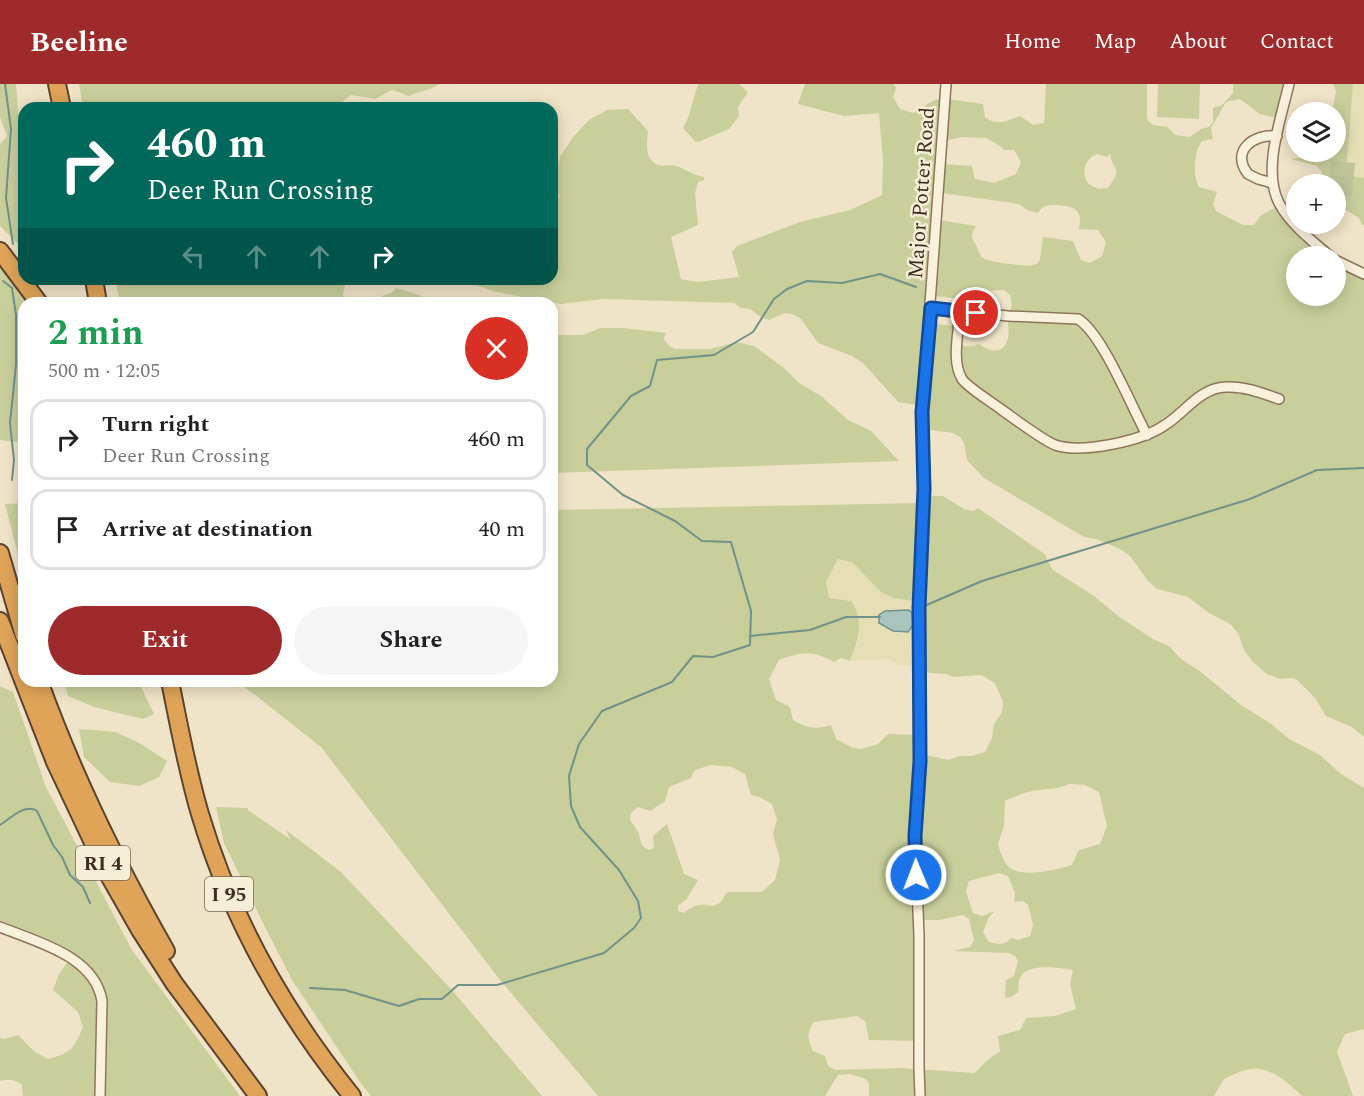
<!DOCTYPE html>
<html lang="en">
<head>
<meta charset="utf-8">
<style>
	:root { --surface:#fff; --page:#f6f6f6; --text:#202124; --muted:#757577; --line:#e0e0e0; --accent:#9e2a2b }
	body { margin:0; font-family:Spectral,serif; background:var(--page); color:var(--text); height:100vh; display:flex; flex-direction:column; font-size:22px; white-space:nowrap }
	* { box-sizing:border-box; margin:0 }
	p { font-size:20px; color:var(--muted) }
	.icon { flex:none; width:33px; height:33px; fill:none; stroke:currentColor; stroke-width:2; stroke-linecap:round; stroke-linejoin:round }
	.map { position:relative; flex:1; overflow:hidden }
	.sheet { position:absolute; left:18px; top:213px; width:540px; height:390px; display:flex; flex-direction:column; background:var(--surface); border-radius:18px; box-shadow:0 3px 15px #0003 }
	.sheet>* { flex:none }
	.banner { position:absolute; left:18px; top:18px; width:540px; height:183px; border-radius:18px; box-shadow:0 3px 15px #0003; background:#00695c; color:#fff; overflow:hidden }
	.tools { position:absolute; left:1286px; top:18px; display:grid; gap:12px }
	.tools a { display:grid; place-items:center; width:60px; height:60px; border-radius:50%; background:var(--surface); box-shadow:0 3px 15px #0003; font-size:30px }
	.pin { position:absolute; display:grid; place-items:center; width:51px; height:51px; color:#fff; margin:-26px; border:3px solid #fff; border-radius:50%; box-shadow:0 2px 6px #0007 }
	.me { position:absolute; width:66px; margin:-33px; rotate:359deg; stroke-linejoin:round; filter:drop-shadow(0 0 4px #0008) }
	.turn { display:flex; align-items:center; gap:21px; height:126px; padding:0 30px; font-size:27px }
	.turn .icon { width:78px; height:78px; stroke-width:2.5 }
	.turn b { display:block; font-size:42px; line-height:51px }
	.lanes { display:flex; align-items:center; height:57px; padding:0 30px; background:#0003; justify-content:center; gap:30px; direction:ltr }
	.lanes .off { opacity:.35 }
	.round { display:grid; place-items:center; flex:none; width:63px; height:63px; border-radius:32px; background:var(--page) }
	.summary { display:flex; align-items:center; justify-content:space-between; height:102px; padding:0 30px }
	h1 { font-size:36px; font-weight:700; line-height:45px; color:#1e9e55 }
	.button { display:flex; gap:12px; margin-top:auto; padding:12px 30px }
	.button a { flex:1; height:69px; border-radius:36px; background:var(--accent); color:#fff; font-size:24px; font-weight:700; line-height:69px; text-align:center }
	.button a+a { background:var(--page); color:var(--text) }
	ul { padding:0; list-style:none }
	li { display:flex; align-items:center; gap:18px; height:81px; margin:0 12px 9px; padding:0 18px; border:3px solid var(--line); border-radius:18px }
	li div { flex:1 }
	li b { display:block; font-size:22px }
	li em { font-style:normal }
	header { display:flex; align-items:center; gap:36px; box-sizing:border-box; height:84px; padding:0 30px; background:var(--accent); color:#fff }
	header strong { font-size:28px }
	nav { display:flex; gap:33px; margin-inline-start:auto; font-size:21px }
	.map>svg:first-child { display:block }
	.farmland { fill:#e6deb5; fill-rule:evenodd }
	.green { fill:#c9cf9b; fill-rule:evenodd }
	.cemetery { fill:#bfc49a }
	.water { fill:#a9c4bc; stroke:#6f938a; stroke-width:1.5 }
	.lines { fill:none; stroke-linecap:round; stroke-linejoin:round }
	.stream { stroke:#6f938a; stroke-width:2 }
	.street-casing { stroke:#8d765c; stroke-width:12 }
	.highway-casing { stroke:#5b4430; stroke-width:20 }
	.street { stroke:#faf1dc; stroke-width:9 }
	.highway { stroke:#e0a458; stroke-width:16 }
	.route-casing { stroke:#114b97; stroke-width:15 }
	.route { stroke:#1a73e8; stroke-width:10 }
	.labels { text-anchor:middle; stroke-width:5; stroke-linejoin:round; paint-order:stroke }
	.shield { fill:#f7eed8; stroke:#756857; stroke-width:1.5 }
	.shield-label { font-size:20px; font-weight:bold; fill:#3d2e20 }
	.street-label { font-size:21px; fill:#3d2e20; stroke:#f7eed8 }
</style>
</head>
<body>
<header>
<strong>Beeline</strong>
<nav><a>Home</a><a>Map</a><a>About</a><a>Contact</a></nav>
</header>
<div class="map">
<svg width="1364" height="1012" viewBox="0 0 1364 1012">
	<rect width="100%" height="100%" fill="#f0e4c8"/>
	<!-- farmland -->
	<g class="farmland">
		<path d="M1353 0H1364V94L1346 93Z"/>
		<path d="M838 475 852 477 881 508 921 518 916 582 899 581 888 575 850 577 859 554 851 517 829 514 826 498ZM890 530 913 531 914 538 911 539 910 546 904 550 889 547 884 537Z"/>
	</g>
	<!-- green -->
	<g class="green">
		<path d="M0 0H16L20 50 24 56V166L0 142V60L7 52 0 33Z"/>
		<path d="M79 0H440C429 7 420 7 409 12L392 6 375 15 351 11 343 17 342 24H83Z"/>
		<path d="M698 0H739L748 8 738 23 739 32 729 45 698 58 695 57 683 44 688 34Z"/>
		<path d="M805 0H894L896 4 893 13 900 25 913 29 931 18 946 12 947 15 983 20 985 33C997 43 1008 36 1020 32L1033 41 1044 39 1046 0H1147V32L1148 37 1153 41 1167 43 1176 51 1190 53 1201 45 1209 43 1213 38V24L1222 21 1233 9V0H1286L1278 34 1260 30 1240 15 1226 18 1211 44 1213 55 1202 57C1194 68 1192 91 1199 103L1217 108 1213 120 1216 127 1243 141H1254L1260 132 1278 122 1291 137 1296 133V140H1301L1298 143 1330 172H1296V212H1335V175L1364 189V653L1352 643 1326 632 1315 614 1298 597 1293 594 1280 595 1267 590 1253 578 1244 566 1238 549 1230 540 1209 529 1188 513 1157 505 1148 497 1130 472 1120 465 1096 455 1084 453 984 394 967 376 964 359 960 353 953 349 923 345V322L898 318 863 279 852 272 818 259 801 235 792 230 785 229 769 236 762 234 750 225 741 224 734 219 603 215 561 220 496 208 458 195H552V119L560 112 554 102 560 73 573 53 589 36 607 26 628 25 648 47C647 58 644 76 658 81 664 83 671 80 677 82 687 86 693 91 704 93V96L698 98 695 109 698 141 671 153 681 195 698 198 739 193 732 168 737 162 800 138 850 126 882 111 883 77 879 29 844 32 798 20ZM962 53 986 54 1002 63 1003 66H1014L1021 78 1016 90 994 99 975 95 972 82 943 80 944 57ZM1097 70 1108 73 1110 70C1114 90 1123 83 1108 104L1098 105C1095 103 1091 102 1089 100 1080 90 1085 74 1097 70ZM941 109 1019 120 1027 126 1038 129C1041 125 1042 123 1046 122 1053 120 1071 121 1076 126 1081 130 1080 139 1079 145L1098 146 1106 158 1102 172 1090 179 1081 176 1073 157 1043 153 1040 175C1038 179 1038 180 1033 181 1027 183 991 178 985 175 979 172 979 168 977 163 972 154 969 152 976 142L939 136ZM1004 206 1010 211C1012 219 1013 225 1006 231 1013 253 1006 279 979 260 969 264 962 263 953 256V242L931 239 933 212 979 217 984 207Z"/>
		<path d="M1158 0H1200L1199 35 1157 33Z"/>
		<path d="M1333 0H1353L1346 92 1364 94V141H1362L1359 134 1335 119V100H1315L1322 89 1317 82 1291 75C1303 72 1310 77 1320 74L1324 68H1335V28H1332L1336 7Z"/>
		<path d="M0 179 30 219H24V359L0 356Z"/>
		<path d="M115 195H373L372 198 346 199 343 210 345 219H120Z"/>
		<path d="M396 204C405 206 430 214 435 219H380L382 212 391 209Z"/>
		<path d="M600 244H624L666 249 664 255 669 262 675 265H710L737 258 754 262 784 284 799 299 821 312 848 336 871 347 899 377 552 389V251H583Z"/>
		<path d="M925 412H943L964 425 973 427 978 424 1046 471 1047 476 1053 486 1094 512 1118 532 1153 555 1169 562 1181 575 1201 588 1241 621 1270 639 1289 655 1320 671 1341 690 1364 704V945L1345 950 1337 968 1353 1012H1302C1288 999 1272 983 1251 985 1242 986 1232 991 1224 995L1214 1012H869V1000L866 995 850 990 838 991 825 1012H598L500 896 321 663 237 597H552V426L923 419ZM838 475 852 478 881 508 894 514 921 518 920 588 946 590 953 593 981 591 995 599 1003 618 1002 628 994 640 992 654 985 668 972 672H960L948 676 921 670V651L888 650 878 660 861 665 853 664 836 655 831 641C816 646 806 644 793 636L790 623 776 616 769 595 779 576C801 568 813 566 834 578L841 574 850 577C858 556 865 537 851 517L829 514 826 498ZM711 681 732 683 745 690 751 711 759 713 772 720 777 735 773 750 780 776 775 796 762 808H727L720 819 712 822C701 819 693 821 684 829L678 827V821L686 816 698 796 684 790 667 740 653 752 654 764 650 766C640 763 641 758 639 750 637 745 633 740 630 736L631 729 638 723 650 727 665 717 669 703 691 694 695 686ZM1069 700 1085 701 1099 708 1107 742 1100 760 1079 766 1072 781C1056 786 1021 795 1008 782 1003 777 1000 767 998 760L1004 742 1005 717C1016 712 1027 707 1039 706 1052 704 1056 706 1069 700ZM999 789 1008 792 1015 809 1014 818 1023 817 1028 821 1033 841 1030 852 1018 856 1011 854C1005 862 997 860 989 858L983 848 989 833 995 827 982 832 973 829 966 807 969 797ZM963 831 969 835 974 856 970 863 953 867 1009 869 1015 872 1018 877 1014 892 1006 896 1005 914 1011 913 1018 908C1019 904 1018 898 1020 894 1026 878 1060 884 1073 886L1070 900 1076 925 1055 932 1026 934 1020 946 998 952 1000 967C996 971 992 972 988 976 982 980 981 984 974 989L901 984 835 986 828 982 825 972 813 967C808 956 806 950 814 938L857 932 865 937 869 956 919 957 920 836H939Z"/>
		<path d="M24 419V494L5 420Z"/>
		<path d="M64 597H138L154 630 143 635 94 623 68 612Z"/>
		<path d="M0 602 13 608 46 703 132 866 240 1012H23L22 1001C14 995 9 995 0 997V954L4 955 18 951 35 968 48 975C72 969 74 964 83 943L78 928 53 906 59 890 70 875 0 843Z"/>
		<path d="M79 645 116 648 141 660 167 677 159 693 139 702 110 698 84 673Z"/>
		<path d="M216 723 248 724V726L290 755 286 746 341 788 451 905 542 1012H371L362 1001 292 896 264 841 224 759Z"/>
	</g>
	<!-- cemetery -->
	<path class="cemetery" d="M1331 77 1355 79 1352 112 1335 110V100H1329Z"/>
	<!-- water -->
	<path class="water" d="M909 526 912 529 913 541 908 548 893 547 879 539V531L885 527Z"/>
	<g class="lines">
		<!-- stream -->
		<g class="stream">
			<path d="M5 0 11 45 6 114 13 160"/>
			<path d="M3 197 12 204 16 231V281L10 339 14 376 12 396"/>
			<path d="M922 523 982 497 1250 415 1317 386 1364 384"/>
			<path d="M750 552 810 546 846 533H880"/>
			<path d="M0 741C11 734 25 719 37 727L53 761 62 773 70 791 83 803 90 819"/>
			<path d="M310 904 345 906 399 922 419 915H442L458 901H497L604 869 634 844 641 834 638 817 619 786 580 743 571 722 569 692 579 660 602 627 672 598 693 572 713 573 750 561 751 527 731 458 702 457 675 437 623 411 587 381V365L631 312 650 302 657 276 714 271 753 248 774 215 787 205 807 197 842 199 880 190 916 203"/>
		</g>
		<!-- street casing -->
		<g class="street-casing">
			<g id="street">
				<path d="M1289 0C1281 35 1262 86 1279 119 1290 140 1312 157 1330 172"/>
				<path d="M1272 99 1258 95 1248 90C1230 67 1254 49 1277 52"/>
				<path d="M1335 176 1364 190"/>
				<path d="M931 224 1008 232 1078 235C1102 249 1132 324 1147 351"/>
				<path d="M960 227C959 247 951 277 962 295 967 303 993 319 1002 326 1015 335 1041 355 1055 361 1082 370 1142 357 1165 341 1186 328 1199 304 1226 303 1244 302 1262 309 1279 315"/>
				<path d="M0 843C37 858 95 872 102 917L100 1012"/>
				<path d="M920 1012 919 984V852L915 752 920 677 919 524 924 405 922 329 946 0"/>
			</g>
		</g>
		<!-- highway casing -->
		<g class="highway-casing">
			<g id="highway">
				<path d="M57 0 62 24"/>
				<path d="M0 167 39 219"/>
				<path d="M94 195 98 219"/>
				<path d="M0 469 24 552"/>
				<path d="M0 537 55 678 107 788 140 846 174 899 258 1012"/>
				<path d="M39 597C73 691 117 781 166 867"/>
				<path d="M170 597C179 642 187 686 200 730 231 834 284 928 352 1012"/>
			</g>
		</g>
		<!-- street -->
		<use href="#street" class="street"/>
		<!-- highway -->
		<use href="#highway" class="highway"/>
	</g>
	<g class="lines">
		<!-- route casing -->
		<g class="route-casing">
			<path id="route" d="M916 791 915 752 920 677 919 524 924 405 922 328 931 224 976 229"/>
		</g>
		<!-- route -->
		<use href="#route" class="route"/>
	</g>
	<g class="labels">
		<!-- shield labels -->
		<g class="shield">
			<rect x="76" y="762" width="54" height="34" rx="4.5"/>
			<rect x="205" y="793" width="48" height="34" rx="4.5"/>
		</g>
		<g class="shield-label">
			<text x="103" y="786">RI 4</text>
			<text x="229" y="817">I 95</text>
		</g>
		<!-- street labels -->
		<g class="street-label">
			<text transform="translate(921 109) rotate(-86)" y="7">Major Potter Road</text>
		</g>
	</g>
</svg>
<div class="tools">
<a><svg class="icon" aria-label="layers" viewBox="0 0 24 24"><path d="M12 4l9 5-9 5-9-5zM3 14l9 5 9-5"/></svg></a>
<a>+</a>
<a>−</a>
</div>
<div class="pin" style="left:976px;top:229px;background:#d93025"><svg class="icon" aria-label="arrive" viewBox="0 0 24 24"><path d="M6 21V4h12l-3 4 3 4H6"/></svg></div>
<svg class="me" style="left:916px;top:791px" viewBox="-20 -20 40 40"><circle r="17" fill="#1a73e8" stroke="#fff" stroke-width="3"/><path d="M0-11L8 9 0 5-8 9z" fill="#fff"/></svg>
<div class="banner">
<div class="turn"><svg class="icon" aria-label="right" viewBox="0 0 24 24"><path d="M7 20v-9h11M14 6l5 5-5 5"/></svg><div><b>460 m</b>Deer Run Crossing</div></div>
<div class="lanes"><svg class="icon off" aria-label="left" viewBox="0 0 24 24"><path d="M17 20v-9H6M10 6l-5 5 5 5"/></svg><svg class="icon off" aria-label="ahead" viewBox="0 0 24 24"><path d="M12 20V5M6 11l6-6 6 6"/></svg><svg class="icon off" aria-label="ahead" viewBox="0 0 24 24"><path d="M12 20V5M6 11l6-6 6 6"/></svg><svg class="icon" aria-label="right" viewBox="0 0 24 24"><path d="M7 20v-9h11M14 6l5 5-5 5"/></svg></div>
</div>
<section class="sheet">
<div class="summary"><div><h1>2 min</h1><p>500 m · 12:05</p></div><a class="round" style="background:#d93025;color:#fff"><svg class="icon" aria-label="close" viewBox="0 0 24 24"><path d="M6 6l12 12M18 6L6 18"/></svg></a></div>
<ul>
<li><svg class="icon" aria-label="right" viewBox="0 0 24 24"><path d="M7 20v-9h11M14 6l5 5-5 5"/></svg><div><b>Turn right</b><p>Deer Run Crossing</p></div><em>460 m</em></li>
<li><svg class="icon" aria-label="arrive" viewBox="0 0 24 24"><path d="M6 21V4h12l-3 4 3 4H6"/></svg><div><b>Arrive at destination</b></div><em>40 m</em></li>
</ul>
<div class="button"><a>Exit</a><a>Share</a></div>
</section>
</div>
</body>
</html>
